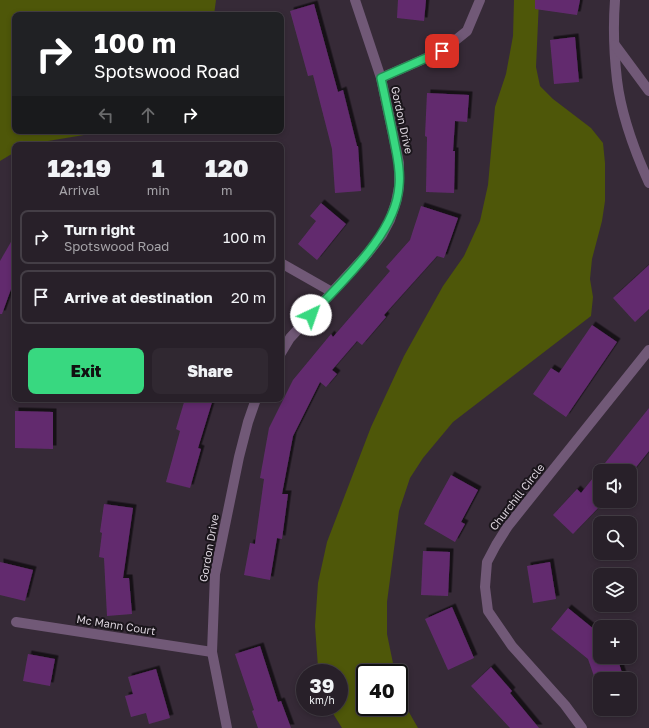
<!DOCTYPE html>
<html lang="en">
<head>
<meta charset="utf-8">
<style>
	:root { --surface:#282029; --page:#302831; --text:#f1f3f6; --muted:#a5a3a8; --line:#443e46; --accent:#38d880 }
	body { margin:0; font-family:"Golos Text",sans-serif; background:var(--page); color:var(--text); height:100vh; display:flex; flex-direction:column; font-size:15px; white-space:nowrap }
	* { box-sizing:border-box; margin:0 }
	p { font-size:13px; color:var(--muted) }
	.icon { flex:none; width:22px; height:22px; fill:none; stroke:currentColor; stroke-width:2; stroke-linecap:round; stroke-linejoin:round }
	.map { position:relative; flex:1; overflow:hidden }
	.panel { position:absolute; left:12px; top:142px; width:272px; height:260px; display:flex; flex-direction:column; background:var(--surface); border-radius:8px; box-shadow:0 2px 6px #0003,0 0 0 1px var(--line) }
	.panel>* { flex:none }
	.guide { position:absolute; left:12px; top:12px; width:272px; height:122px; border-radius:8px; box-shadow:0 2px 6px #0003,0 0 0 1px var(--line); background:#202124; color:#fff; overflow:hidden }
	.buttons { position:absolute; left:593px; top:464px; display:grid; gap:8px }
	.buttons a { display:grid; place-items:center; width:44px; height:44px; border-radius:8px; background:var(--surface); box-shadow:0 2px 6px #0003,0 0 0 1px var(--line); font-size:20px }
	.speed { position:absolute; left:296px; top:664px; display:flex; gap:8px; font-size:20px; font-weight:700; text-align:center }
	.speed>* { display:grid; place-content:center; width:52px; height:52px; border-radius:50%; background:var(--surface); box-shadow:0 2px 6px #0003,0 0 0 1px var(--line); line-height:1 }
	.speed small { font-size:10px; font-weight:400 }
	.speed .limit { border:2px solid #111; border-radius:6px; background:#fff; color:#111 }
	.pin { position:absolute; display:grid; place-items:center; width:34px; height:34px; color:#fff; margin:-17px; border-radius:8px; box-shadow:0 2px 6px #0006 }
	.me { position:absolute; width:44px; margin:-22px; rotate:42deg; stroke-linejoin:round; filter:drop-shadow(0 0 3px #0008) }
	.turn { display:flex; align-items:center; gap:14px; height:84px; padding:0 16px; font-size:18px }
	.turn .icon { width:52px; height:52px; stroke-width:2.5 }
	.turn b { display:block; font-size:28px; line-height:34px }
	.lanes { display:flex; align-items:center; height:38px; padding:0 16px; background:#0003; justify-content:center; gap:20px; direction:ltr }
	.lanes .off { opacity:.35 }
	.eta { display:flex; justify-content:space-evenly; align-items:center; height:68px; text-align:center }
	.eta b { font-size:24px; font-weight:800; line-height:28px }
	.button { display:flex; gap:8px; margin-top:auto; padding:8px 16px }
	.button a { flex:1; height:46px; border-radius:8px; background:var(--accent); color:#111; font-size:16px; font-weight:800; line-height:46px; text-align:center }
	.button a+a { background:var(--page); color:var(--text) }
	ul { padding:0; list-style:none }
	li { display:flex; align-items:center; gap:12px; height:54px; margin:0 8px 6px; padding:0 8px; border:2px solid var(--line); border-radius:8px }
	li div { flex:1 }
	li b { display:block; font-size:15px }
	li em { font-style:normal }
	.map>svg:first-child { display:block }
	.green { fill:#4e5709 }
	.building { fill:#622c6e; filter:url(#shadow) }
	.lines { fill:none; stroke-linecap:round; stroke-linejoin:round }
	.minor { stroke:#715977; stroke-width:10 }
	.route-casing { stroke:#248c53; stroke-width:10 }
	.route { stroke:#38d880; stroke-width:7 }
	.labels { text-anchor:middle; stroke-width:4; stroke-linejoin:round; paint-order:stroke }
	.street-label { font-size:11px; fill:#dbd3dc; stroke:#1a151b }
</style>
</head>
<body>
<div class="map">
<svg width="649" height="728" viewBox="0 0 649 728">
	<defs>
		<filter id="shadow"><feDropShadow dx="3.5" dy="-3.5" stdDeviation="0" flood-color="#0009"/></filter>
	</defs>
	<rect width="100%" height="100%" fill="#362a37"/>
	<!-- green -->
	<g class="green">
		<path d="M0 0H216L214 15H15V131H108L48 141 32 145H15V152L0 161Z"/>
		<path d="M514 0H539L536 67 540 86 553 99 591 128 603 143 605 163V201L602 221 592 259 590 279 593 297 591 316 453 422 423 458 410 478 399 511 387 602V634L395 673H365V707H399V691L406 707 418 728H342L329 707H339V673H319L318 667 315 626 318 583 327 542 371 427 404 356 443 286 464 256 480 221 488 185 495 107 506 74 513 36Z"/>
	</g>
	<!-- building -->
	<g class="building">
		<path d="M398 0H426L424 21 397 18Z"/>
		<path d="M535 0H580L577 15 535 9Z"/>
		<path d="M314 4 338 92 343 90 357 146H358L361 191 335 193 332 149 313 75 308 76 290 11Z"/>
		<path d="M575 37 579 82 554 84 550 40Z"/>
		<path d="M427 93 469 95 467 122 455 121 453 151H455L454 193 426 192 427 137 425 136Z"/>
		<path d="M321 203 346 224 317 260 298 244 316 221 310 216Z"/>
		<path d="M421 206 458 218 444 258 437 256 384 315 386 317 362 345 357 341 332 370 337 374 326 387 320 382 293 436 282 494H288L282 539 277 538 270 580 244 575 250 543 255 544 264 479 260 478 269 428 293 380 331 334 333 337 390 271 386 267 410 240Z"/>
		<path d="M15 235V278L2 314H0V261Z"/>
		<path d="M649 265V309L635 322 613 298Z"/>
		<path d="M592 325 617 342 566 417 533 394 551 368 559 373Z"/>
		<path d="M185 399H213L198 448 201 449 190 488 166 482 180 431 176 429Z"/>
		<path d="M649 408V451L633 471H600V506L573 534 553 515 577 489 581 493Z"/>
		<path d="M15 411 53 412V449L15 448Z"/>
		<path d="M451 475 478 490 461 522 465 524 455 542 424 524Z"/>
		<path d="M104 504 133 508 123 578H129L132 614 107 616 104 558 99 557 102 533 100 532Z"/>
		<path d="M423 551 450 552 448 596 421 595Z"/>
		<path d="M0 562 33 570 25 601 0 595Z"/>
		<path d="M550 562 556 599 533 603 527 566Z"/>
		<path d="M452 607 474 658 448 670 425 619Z"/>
		<path d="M568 608 600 634V657H617L624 679H595L588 659 551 629Z"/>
		<path d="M260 646 278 702 281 701 291 728H258L252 711 254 710 235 654Z"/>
		<path d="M28 654 55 659 50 686 23 681Z"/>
		<path d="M491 667 512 691 510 693 539 728H510L471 686Z"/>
		<path d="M156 669 170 718 149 724 146 713 131 717 125 696 133 694 128 677Z"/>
	</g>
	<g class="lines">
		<!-- minor -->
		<g class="minor">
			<path d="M615 0C613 26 614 54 617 80 621 113 635 152 649 183"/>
			<path d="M615 45 649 91"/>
			<path d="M381 78 442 51 467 31 480 0"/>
			<path d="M281 263 332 292"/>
			<path d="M281 353 290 338 368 253 382 235 390 220 396 202 399 187V163L381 78 355 0"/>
			<path d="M16 622 212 652"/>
			<path d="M227 728 212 652 215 574 239 457 248 422 256 399"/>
			<path d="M582 728 565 705 512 646 488 611 485 587 487 562 496 545 508 526 649 350"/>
		</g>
	</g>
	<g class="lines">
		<!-- route casing -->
		<g class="route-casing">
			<path id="route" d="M311 315C342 281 396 234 399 186 401 169 396 152 393 135 389 116 385 97 381 78L442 51"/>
		</g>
		<!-- route -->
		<use href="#route" class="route"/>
	</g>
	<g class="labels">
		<!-- street labels -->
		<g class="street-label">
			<text transform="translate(402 120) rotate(78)" y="4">Gordon Drive</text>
			<text transform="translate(517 497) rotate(-52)" y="4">Churchill Circle</text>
			<text transform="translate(209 548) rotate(-80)" y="4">Gordon Drive</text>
			<text transform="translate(116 625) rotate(9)" y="4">Mc Mann Court</text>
		</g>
	</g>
</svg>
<div class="buttons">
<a><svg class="icon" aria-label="sound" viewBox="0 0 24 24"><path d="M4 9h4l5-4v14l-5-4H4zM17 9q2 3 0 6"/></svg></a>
<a><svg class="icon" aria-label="search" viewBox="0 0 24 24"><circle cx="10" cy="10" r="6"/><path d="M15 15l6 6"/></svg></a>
<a><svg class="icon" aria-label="layers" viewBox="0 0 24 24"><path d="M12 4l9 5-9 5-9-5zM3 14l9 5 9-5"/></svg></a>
<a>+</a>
<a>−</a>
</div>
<div class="speed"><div>39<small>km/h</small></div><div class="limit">40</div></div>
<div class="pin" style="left:442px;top:51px;background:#d93025"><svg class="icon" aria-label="arrive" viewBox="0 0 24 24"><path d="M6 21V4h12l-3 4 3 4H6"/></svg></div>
<svg class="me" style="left:311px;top:315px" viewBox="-20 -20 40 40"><circle r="19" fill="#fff"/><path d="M0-13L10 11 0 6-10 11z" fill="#38d880"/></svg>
<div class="guide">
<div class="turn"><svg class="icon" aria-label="right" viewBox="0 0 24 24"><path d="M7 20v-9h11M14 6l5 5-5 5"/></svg><div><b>100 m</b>Spotswood Road</div></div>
<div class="lanes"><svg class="icon off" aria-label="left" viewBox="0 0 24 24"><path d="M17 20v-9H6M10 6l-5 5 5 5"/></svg><svg class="icon off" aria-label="ahead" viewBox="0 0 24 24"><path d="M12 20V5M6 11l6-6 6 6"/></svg><svg class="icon" aria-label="right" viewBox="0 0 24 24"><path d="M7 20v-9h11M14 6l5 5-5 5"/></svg></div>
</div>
<section class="panel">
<div class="eta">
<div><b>12:19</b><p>Arrival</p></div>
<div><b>1</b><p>min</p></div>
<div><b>120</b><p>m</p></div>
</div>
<ul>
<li><svg class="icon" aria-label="right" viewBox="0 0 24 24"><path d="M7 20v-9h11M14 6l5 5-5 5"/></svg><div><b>Turn right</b><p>Spotswood Road</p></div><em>100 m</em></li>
<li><svg class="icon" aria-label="arrive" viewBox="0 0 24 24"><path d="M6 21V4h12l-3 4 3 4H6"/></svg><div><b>Arrive at destination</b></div><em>20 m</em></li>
</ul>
<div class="button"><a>Exit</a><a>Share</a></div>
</section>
</div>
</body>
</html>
